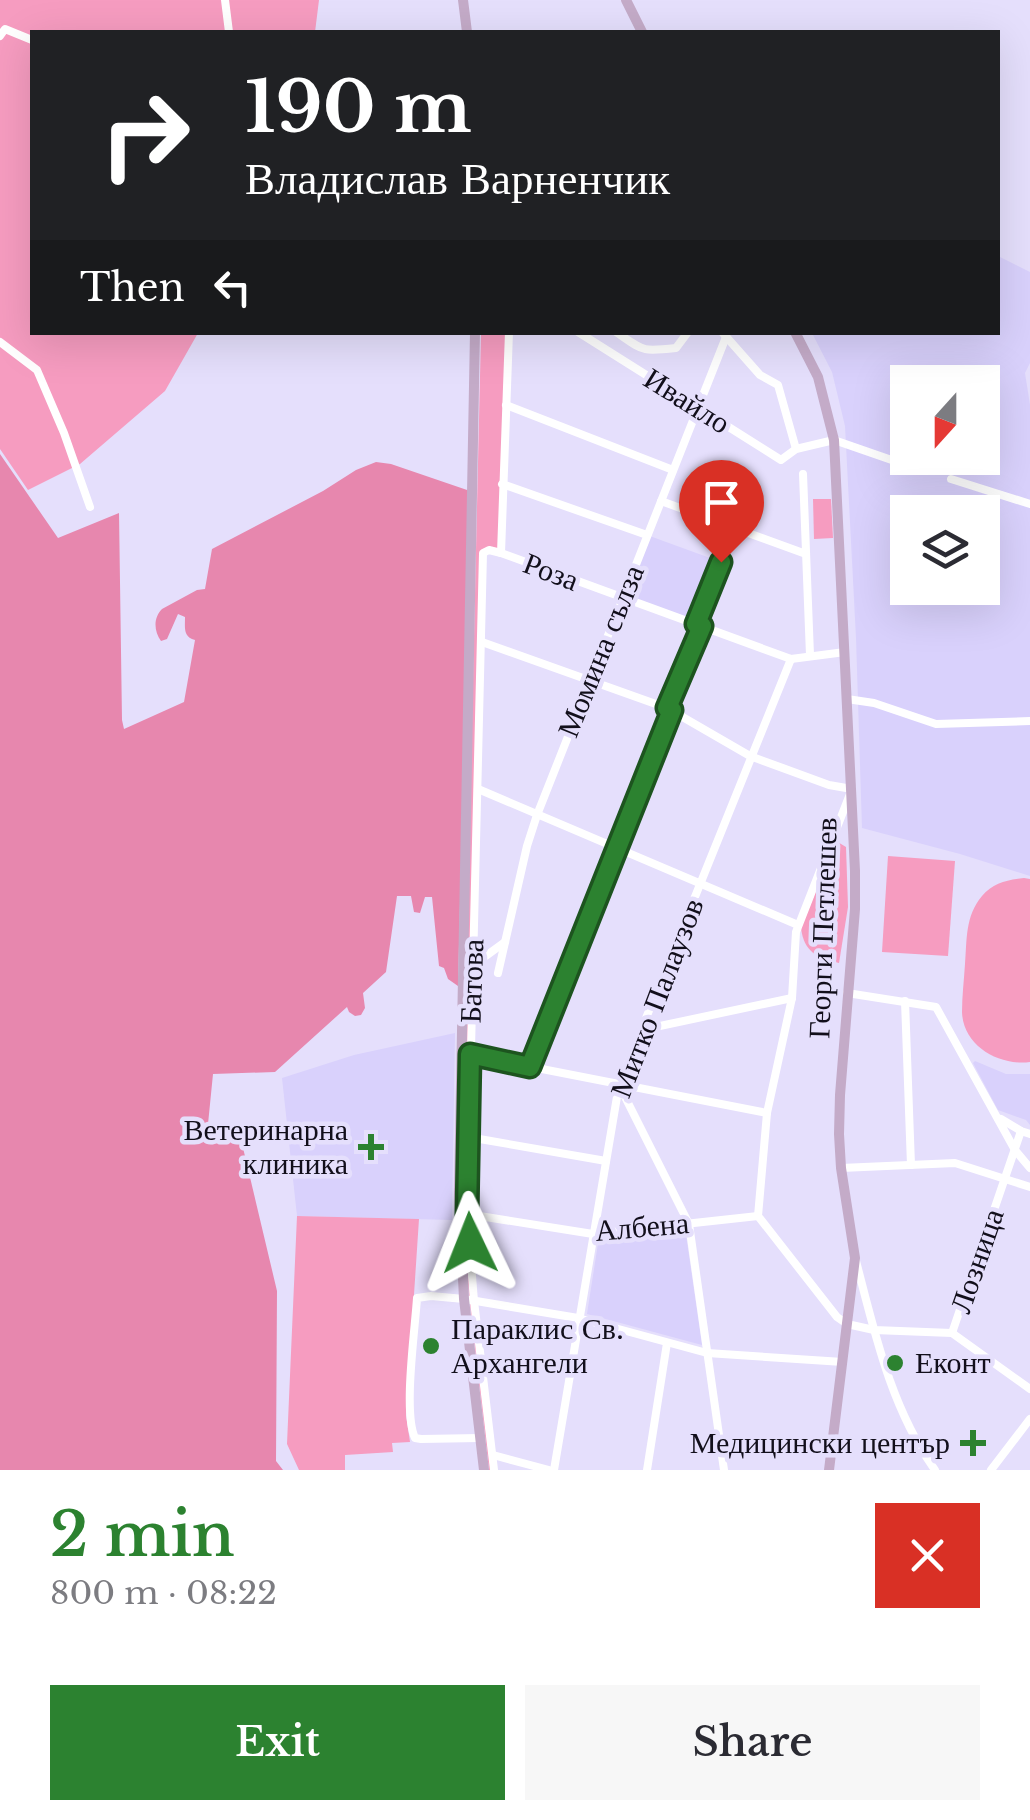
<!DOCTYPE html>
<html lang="en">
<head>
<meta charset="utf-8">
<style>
	:root { --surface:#fff; --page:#f7f7f7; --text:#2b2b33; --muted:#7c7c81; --accent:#2c8230 }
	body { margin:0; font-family:"Libre Baskerville",serif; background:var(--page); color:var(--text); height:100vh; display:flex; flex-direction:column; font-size:38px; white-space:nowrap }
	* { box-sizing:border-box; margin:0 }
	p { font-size:32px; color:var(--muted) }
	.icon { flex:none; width:55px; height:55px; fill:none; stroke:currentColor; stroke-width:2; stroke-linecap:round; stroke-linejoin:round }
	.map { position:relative; height:1470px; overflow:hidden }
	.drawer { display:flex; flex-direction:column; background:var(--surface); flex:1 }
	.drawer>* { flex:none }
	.top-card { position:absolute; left:30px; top:30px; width:970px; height:305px; border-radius:0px; box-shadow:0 10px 40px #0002; background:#202124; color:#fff; overflow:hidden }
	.needle { width:65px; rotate:201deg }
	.controls { position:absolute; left:890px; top:365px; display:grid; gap:20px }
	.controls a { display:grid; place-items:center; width:110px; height:110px; border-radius:0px; background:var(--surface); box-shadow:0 10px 40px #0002; font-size:50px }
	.pin { position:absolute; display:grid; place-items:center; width:85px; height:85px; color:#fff; margin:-102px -42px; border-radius:50% 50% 50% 0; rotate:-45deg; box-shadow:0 0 10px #0007 }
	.pin .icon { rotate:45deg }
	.me { position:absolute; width:110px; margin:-55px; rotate:358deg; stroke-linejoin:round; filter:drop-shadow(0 0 8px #0008) }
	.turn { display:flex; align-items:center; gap:35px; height:210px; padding:0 50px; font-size:45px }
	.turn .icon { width:130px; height:130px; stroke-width:2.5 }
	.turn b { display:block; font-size:70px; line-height:85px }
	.then { display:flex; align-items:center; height:95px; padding:0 50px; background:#0003; gap:20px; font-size:38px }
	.round { display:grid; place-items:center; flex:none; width:105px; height:105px; border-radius:0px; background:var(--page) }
	.summary { display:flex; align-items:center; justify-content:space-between; height:170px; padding:0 50px }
	h1 { font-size:60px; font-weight:600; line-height:75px; color:var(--accent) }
	.primary-button { display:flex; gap:20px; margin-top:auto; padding:20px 50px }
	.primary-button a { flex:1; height:115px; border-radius:0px; background:var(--accent); color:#fff; font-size:40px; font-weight:600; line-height:115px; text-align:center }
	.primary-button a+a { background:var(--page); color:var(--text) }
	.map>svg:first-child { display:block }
	.built { fill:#d9d1fc; fill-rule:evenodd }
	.green { fill:#f69cc0 }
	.forest { fill:#e787ae }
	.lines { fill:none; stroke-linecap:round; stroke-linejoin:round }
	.minor { stroke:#fff; stroke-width:8 }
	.major { stroke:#c4abc8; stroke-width:10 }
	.route-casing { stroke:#1d541f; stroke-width:25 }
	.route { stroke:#2c8230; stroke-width:18 }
	.poi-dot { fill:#2c8230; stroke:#e5dffc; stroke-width:4 }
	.labels { text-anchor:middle; stroke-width:9; stroke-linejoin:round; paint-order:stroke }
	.street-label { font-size:30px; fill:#120f1b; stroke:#e5dffc }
	.poi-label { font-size:30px; fill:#120f1b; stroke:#e5dffc; text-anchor:end }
</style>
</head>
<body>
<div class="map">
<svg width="1030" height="1470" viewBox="0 0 1030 1470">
	<rect width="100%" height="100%" fill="#e5dffc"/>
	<!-- built -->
	<g class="built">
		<path d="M998 256 1030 272V363L1025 373 1030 405V876L960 854 862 828 856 638 845 426 832 372 812 333 998 332ZM908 382H982V458H908ZM908 512H982V588H908Z"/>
		<path d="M647 535 721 562 696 624 623 599Z"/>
		<path d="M455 1033 452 1220 297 1216 282 1078 354 1055Z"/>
		<path d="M975 1061 1006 1074H1030V1125L1026 1120 998 1110 973 1063Z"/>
		<path d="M685 1228 702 1345 587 1314 599 1237Z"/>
	</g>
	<!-- green -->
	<g class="green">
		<path d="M0 0H319L315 32H32V332L198 333 165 391 80 464 28 490 0 449Z"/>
		<path d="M481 333H509L501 553 485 551 467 1214 494 1470H489L469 1296 461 1203Z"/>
		<path d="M813 499H831L833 538 814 539Z"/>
		<path d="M836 841 846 847 848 907 839 963C817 958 804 952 801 928Z"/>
		<path d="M888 856 955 861 948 956 882 952Z"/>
		<path d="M1024 878 1030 879V1062C999 1066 963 1046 962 1012 962 996 964 980 965 964 967 940 965 916 982 896 993 883 1007 880 1024 878Z"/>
		<path d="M297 1216 419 1219 406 1415 410 1442 392 1443 393 1452 345 1455V1470H299L287 1444Z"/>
	</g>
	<!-- forest -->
	<path class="forest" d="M0 454 58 538 119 513 122 720 124 729 184 702 195 640C183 637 185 628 185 617L178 614 167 639 161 641C154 631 153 618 162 609L197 590 205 589 212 549 323 491 356 470 376 462 391 464 470 491 458 986 448 979 444 968 439 966 432 897H425L420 913 414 912 411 896H397L386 972 363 993 365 1008 361 1015 355 1016 349 1012 347 1007 275 1072 213 1074 208 1124 239 1131 277 1291 276 1461 283 1470H0Z"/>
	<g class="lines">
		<!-- minor -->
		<g class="minor">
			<path d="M225 0 229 32"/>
			<path d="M0 36 5 29 32 40"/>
			<path d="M578 332 781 460 796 449 834 440 909 466"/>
			<path d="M616 332C644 351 641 352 676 348L688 332"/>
			<path d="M722 332 760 375 778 385 796 449"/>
			<path d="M0 342 37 370 64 433 90 507"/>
			<path d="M506 405 673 470"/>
			<path d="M803 474 810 655"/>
			<path d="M951 479 1030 504"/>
			<path d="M502 484 647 535"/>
			<path d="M661 501 806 554"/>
			<path d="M501 553 509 332"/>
			<path d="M696 624 734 527"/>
			<path d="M482 642 667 708 750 756 829 785 852 789 796 932 792 998 767 1113 758 1216 837 1317 847 1324 874 1330 952 1333 1030 1389"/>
			<path d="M847 699 874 703 936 724 1030 721"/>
			<path d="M667 708 702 626"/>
			<path d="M478 789 798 925"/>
			<path d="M472 966 505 942"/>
			<path d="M498 973 527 846 537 815 726 337"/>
			<path d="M847 993 936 1007 1015 1150 1030 1168"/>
			<path d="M905 1001 911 1165"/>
			<path d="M641 1030 792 998"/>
			<path d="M470 1055 767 1113"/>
			<path d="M530 1067 672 710"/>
			<path d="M619 1085 689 1224 724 1470"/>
			<path d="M1001 1119 1021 1131 1030 1134"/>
			<path d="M468 1137 606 1161"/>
			<path d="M841 1168 955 1163 1030 1187"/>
			<path d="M467 1214 593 1234 758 1216"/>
			<path d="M856 1261C875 1334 891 1408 935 1470"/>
			<path d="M952 1333 1021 1131"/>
			<path d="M480 1438 421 1439 415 1438C403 1413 415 1330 417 1298L431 1296 464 1299 578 1318 707 1353 843 1362"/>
			<path d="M493 1455 549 1470"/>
			<path d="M494 1470 474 1301 467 1214 483 553 489 550 501 553 791 659 845 652"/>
			<path d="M554 1470 619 1085 791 659"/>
			<path d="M647 1470 667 1343"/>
			<path d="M991 1470 1030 1419"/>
		</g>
		<!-- major -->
		<g class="major">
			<path d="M463 0 467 32"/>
			<path d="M626 0 642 32"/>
			<path d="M475 332 459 1193 464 1299 484 1470"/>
			<path d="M795 332 818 377 834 440 855 871V909L840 1095 839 1134 841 1168 855 1258 829 1470"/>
		</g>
	</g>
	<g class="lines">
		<!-- route casing -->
		<g class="route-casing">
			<path id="route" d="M470 1243 467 1214 470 1054 530 1067 672 710 667 708 702 626 696 624 721 562"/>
		</g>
		<!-- route -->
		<use href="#route" class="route"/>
	</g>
	<!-- markers -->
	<g class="poi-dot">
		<path d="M366 1132h10v10h10v10h-10v10h-10v-10h-10v-10h10z"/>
		<circle cx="431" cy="1346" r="10"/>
		<circle cx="895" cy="1363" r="10"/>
		<path d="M968 1428h10v10h10v10h-10v10h-10v-10h-10v-10h10z"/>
	</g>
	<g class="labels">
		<!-- street labels -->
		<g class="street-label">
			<text transform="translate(687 401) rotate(32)" y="10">Ивайло</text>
			<text transform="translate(551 572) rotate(21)" y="10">Роза</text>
			<text transform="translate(601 651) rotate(-68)" y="10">Момина сълза</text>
			<text transform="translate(823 928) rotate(-88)" y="10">Георги Петлешев</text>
			<text transform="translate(472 981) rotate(-88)" y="10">Батова</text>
			<text transform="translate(657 998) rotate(-69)" y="10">Митко Палаузов</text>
			<text transform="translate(642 1227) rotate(-5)" y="10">Албена</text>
			<text transform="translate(977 1261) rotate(-71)" y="10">Лозница</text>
		</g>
		<!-- poi labels -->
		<g class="poi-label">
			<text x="348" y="1140">Ветеринарна<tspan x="348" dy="34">клиника</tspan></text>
			<text x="451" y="1339" text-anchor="start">Параклис Св.<tspan x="451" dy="34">Архангели</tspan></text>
			<text x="915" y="1373" text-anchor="start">Еконт</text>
			<text x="950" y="1453">Медицински център</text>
		</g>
	</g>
</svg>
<div class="controls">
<a><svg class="needle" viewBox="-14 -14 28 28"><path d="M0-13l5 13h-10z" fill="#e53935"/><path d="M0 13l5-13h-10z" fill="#7c7c81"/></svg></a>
<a><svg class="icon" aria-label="layers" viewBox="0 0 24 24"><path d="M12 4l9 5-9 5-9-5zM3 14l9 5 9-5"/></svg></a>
</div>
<div class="pin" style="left:721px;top:562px;background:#d93025"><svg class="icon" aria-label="arrive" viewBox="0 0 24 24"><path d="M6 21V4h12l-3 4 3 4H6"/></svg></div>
<svg class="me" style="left:470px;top:1243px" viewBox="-20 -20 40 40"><path d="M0-17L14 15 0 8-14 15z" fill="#2c8230" stroke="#fff" stroke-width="4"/></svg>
<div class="top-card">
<div class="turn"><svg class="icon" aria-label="right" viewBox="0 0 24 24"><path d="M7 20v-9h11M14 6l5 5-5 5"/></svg><div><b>190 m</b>Владислав Варненчик</div></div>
<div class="then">Then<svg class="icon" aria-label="left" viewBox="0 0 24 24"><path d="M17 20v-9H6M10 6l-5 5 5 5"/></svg></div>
</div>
</div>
<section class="drawer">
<div class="summary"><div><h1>2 min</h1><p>800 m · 08:22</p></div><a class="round" style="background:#d93025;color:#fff"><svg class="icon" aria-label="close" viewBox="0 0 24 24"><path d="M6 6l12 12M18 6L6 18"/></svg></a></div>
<div class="primary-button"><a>Exit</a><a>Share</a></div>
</section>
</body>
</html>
